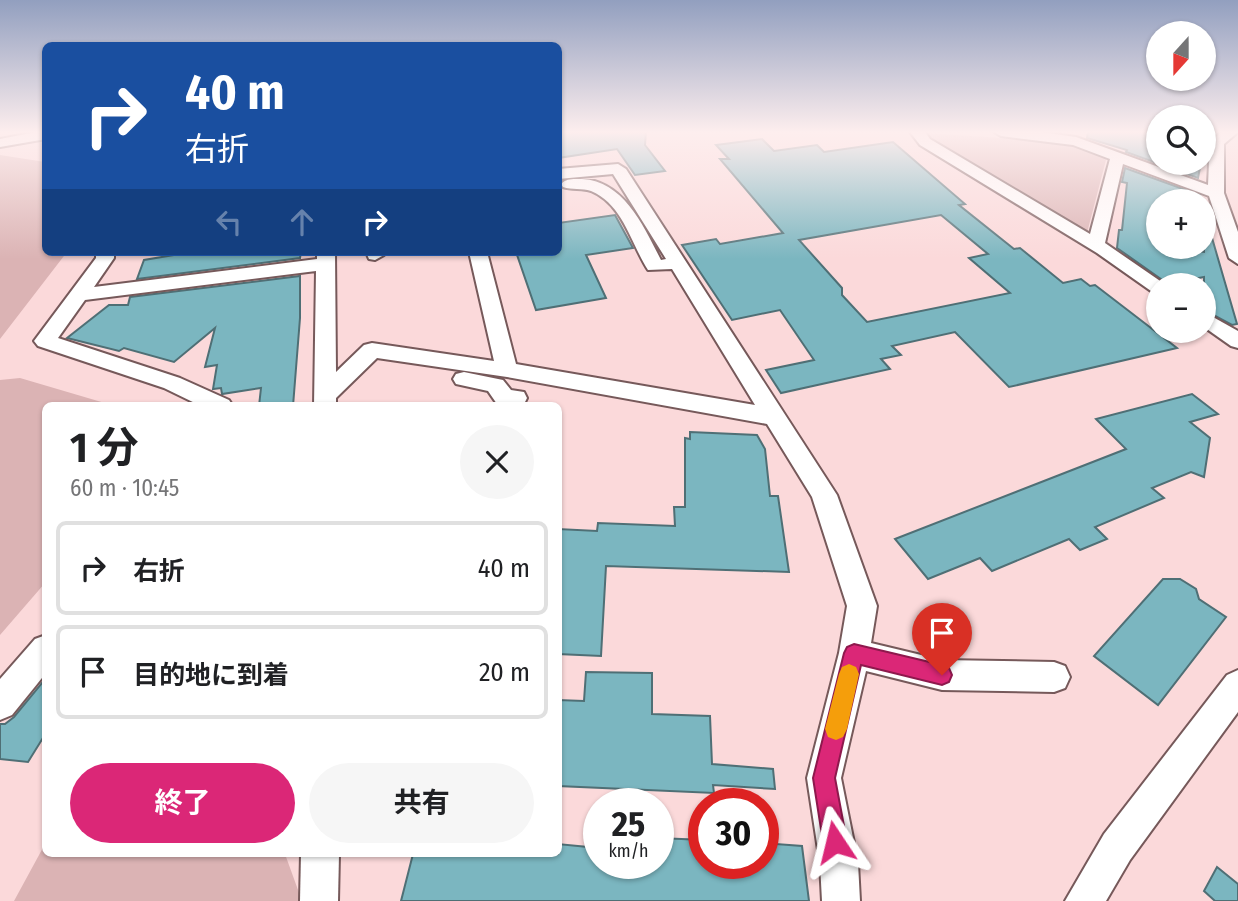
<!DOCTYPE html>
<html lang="ja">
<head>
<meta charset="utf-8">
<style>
	:root { --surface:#fff; --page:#f6f6f6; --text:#202124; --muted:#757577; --line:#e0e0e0; --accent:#db2777 }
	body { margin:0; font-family:"Fira Sans Condensed","Noto Sans JP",sans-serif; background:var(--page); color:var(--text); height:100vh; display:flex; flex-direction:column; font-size:26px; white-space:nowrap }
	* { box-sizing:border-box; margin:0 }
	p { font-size:23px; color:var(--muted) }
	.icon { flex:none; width:38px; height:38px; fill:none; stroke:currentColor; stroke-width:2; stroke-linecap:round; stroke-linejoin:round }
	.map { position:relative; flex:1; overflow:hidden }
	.sheet { position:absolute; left:42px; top:402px; width:520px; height:455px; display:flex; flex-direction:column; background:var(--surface); border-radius:10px; box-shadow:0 2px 5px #0004 }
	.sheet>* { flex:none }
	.top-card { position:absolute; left:42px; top:42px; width:520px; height:214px; border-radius:10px; box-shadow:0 2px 5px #0004; background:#1a4fa0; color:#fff; overflow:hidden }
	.needle { width:46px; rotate:201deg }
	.controls { position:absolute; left:1146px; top:21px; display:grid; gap:14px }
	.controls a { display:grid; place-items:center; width:70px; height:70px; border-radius:50%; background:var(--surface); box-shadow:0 2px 5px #0004; font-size:35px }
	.speed { position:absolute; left:583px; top:788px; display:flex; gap:14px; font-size:35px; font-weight:700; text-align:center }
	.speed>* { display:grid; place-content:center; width:91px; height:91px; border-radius:50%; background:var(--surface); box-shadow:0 2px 5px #0004; line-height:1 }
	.speed small { font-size:18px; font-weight:400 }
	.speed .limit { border:10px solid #d22; background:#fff; color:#111 }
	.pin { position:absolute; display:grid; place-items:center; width:60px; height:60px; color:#fff; margin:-72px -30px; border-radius:50% 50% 50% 0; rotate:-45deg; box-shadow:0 0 7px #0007 }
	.pin .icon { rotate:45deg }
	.me { position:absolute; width:77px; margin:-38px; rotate:350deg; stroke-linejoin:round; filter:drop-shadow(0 0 5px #0008) }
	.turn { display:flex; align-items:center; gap:24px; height:147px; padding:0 28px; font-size:32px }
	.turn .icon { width:91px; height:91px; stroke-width:2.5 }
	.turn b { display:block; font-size:49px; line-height:60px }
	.lanes { display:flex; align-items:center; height:66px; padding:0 28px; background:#0003; justify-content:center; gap:35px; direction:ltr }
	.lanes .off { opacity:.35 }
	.round { display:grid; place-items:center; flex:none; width:74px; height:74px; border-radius:37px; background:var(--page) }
	.headline { display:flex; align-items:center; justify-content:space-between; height:119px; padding:0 28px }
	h1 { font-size:42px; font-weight:700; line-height:52px }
	.action { display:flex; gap:14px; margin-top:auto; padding:14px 28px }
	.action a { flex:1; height:80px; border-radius:42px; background:var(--accent); color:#fff; font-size:28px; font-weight:700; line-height:80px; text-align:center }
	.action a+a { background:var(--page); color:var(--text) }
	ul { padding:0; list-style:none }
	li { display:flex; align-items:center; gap:21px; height:94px; margin:0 14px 10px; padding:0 14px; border:4px solid var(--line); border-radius:10px }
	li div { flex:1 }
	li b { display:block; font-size:26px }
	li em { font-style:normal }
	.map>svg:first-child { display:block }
	.green { fill:#dbb3b4 }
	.building { fill:#7bb6c0; stroke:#4f6f75; stroke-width:2; fill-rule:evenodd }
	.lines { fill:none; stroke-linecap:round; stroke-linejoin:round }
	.minor-casing { stroke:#76595a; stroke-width:4 }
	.minor { fill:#fff; fill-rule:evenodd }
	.route { fill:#db2777; stroke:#8e194d; stroke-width:2 }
	.slow { fill:#f59e0b }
</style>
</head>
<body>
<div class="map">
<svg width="1238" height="901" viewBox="0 0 1238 901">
	<rect width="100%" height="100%" fill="#fbd9da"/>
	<!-- green -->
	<g class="green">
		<path d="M925 133 1051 141 1107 156 1087 233 932 140Z"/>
		<path d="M0 155 45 162 46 252H67L0 339Z"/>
		<path d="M20 378 115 406H46L45 583 0 635V380Z"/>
		<path d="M45 844 46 854H285L302 901H14Z"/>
	</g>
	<!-- building -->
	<g class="building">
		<path d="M558 132H646L645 145 665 171 635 175 617 149 558 158Z"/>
		<path d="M1088 132H1158V163H1201L1198 178 1126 152 1127 150 1087 138Z"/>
		<path d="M762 139 774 151 817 145 824 152 893 142 965 204 959 205 1014 249 1020 248 1063 283 1081 279 1090 286 1095 285 1177 348 1009 387 955 332 892 346 901 355 881 359 890 369 781 393 766 370 814 360 780 310 732 320 682 245 716 239 720 244 783 233 720 159H729L716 145ZM941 215 988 254 969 258 1010 293 867 322 842 295V288L799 240Z"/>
		<path d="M1125 168 1200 195 1201 201H1158V247L1204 252V232L1210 231 1237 324 1232 325 1204 310V277L1168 284 1117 248 1119 230H1122L1127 183 1122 182Z"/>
		<path d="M615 215 633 248 586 255 606 298 536 310 516 252H558V223Z"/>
		<path d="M192 252H301L300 258 137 279 144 260Z"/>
		<path d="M300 276V318L293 406H259L261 388 222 394 221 388 213 389 217 365 205 367 215 328 174 362 124 348 119 351 67 338 109 305H128L130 297Z"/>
		<path d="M1192 394 1218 414 1190 422 1210 438 1204 477 1191 472 1152 488 1164 498 1095 527 1107 539 1080 550 1069 539 992 571 980 558 928 579 895 539 1126 449 1096 419Z"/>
		<path d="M690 432 757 435 765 449 770 496H778L789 572 606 566 601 656 558 654V529L597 531 598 523 675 526 674 507H685V438L690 439Z"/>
		<path d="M1163 579H1180L1196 589 1199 599 1226 617 1158 705 1094 656Z"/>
		<path d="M586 672 652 673V714L710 716 712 764 773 769 775 789 713 785 714 793 558 786V700L584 701Z"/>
		<path d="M46 678V733L28 762 0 759V724H5L14 717Z"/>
		<path d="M658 838 704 840V863H763V843L802 846 809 901H401L413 854H558V844L598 848V863H658Z"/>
		<path d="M1217 867 1238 884V901H1215L1204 891Z"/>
	</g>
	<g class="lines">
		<!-- minor casing -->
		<g class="minor-casing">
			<g id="minor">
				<path d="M36 132H46V139L0 147V139Z"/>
				<path d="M910 132H925L930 139 1090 234 1110 159 1073 145 1001 136 994 132H1041L1076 137 1208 185 1210 142 1221 132H1238L1224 144V193L1238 232V264L1229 258 1209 196 1123 164 1105 243 1166 285H1158V293L1151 291 1097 253 920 145Z"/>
				<path d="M618 164 626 169 837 495 877 606 871 643 942 660 1054 662 1065 666 1070 677 1065 688 1054 692 942 690 866 671 841 778 858 863 860 901H822L820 863 807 778 839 653 847 606 812 497 767 424 507 377 377 358 336 398V406H314L316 271 85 300 58 338 180 378 229 400 233 406H201L164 388 38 346 34 341 96 258V252H114V258L94 287 317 259V252H335L336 372 364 345 372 343 494 361 469 252H487L516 364 755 405 672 269 648 270C631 244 623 204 591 191 582 188 572 190 563 187L561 184C567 178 573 179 582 179 624 181 644 227 661 260L666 259 613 174 558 179V169Z"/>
				<path d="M366 252H384V255L375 260 369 259Z"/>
				<path d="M1204 312 1238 331V348L1231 346 1204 327Z"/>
				<path d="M464 372 503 380 511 390 524 392 527 398 524 404 505 406 497 404 488 391 456 384 453 379 456 374Z"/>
				<path d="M46 635V673L12 715 0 720V679L35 639Z"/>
				<path d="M1238 670V712L1130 860 1106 901H1065L1104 834 1227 675Z"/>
				<path d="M301 854H339L338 901H300Z"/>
			</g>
		</g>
		<!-- minor -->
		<use href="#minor" class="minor"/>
	</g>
	<!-- sky -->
	<linearGradient id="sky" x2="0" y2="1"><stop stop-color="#929fbf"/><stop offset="0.51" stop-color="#fdeeee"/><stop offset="1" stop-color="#fdeeee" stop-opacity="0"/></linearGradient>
	<rect width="1238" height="259" fill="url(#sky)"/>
	<!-- route -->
	<path class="route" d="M854 644 942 665 949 668 952 675 949 682 942 685 861 665 835 778 847 842 844 850 835 854 827 850 823 842 813 778 844 653 847 647Z"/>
	<!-- slow -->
	<path class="slow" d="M849 664 856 667 859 674 847 729 843 737 836 740 828 737 825 729 839 674 842 667Z"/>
</svg>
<div class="controls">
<a><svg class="needle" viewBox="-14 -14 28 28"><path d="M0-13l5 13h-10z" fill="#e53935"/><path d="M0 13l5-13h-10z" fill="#757577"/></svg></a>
<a><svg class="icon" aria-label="search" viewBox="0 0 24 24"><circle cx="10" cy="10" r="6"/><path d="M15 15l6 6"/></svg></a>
<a>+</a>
<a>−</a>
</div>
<div class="speed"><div>25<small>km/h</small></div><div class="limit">30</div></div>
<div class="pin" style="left:942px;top:675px;background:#d93025"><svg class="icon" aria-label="arrive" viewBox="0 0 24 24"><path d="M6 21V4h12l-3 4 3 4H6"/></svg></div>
<svg class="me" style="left:835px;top:842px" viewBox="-20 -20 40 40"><path d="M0-17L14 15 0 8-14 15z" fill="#db2777" stroke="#fff" stroke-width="4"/></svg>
<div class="top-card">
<div class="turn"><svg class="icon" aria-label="right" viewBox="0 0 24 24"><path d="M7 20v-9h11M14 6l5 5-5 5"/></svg><div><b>40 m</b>右折</div></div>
<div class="lanes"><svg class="icon off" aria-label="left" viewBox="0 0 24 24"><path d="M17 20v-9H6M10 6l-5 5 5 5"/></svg><svg class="icon off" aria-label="ahead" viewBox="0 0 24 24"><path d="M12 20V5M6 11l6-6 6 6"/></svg><svg class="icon" aria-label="right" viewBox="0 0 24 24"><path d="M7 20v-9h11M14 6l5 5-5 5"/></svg></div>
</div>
<section class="sheet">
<div class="headline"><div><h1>1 分</h1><p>60 m · 10:45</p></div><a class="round"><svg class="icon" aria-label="close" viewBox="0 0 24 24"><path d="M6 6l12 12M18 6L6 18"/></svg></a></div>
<ul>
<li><svg class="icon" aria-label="right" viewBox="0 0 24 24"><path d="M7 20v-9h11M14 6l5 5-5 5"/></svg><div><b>右折</b></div><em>40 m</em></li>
<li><svg class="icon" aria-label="arrive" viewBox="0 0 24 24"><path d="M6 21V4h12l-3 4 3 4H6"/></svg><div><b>目的地に到着</b></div><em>20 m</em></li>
</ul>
<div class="action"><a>終了</a><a>共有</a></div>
</section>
</div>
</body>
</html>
